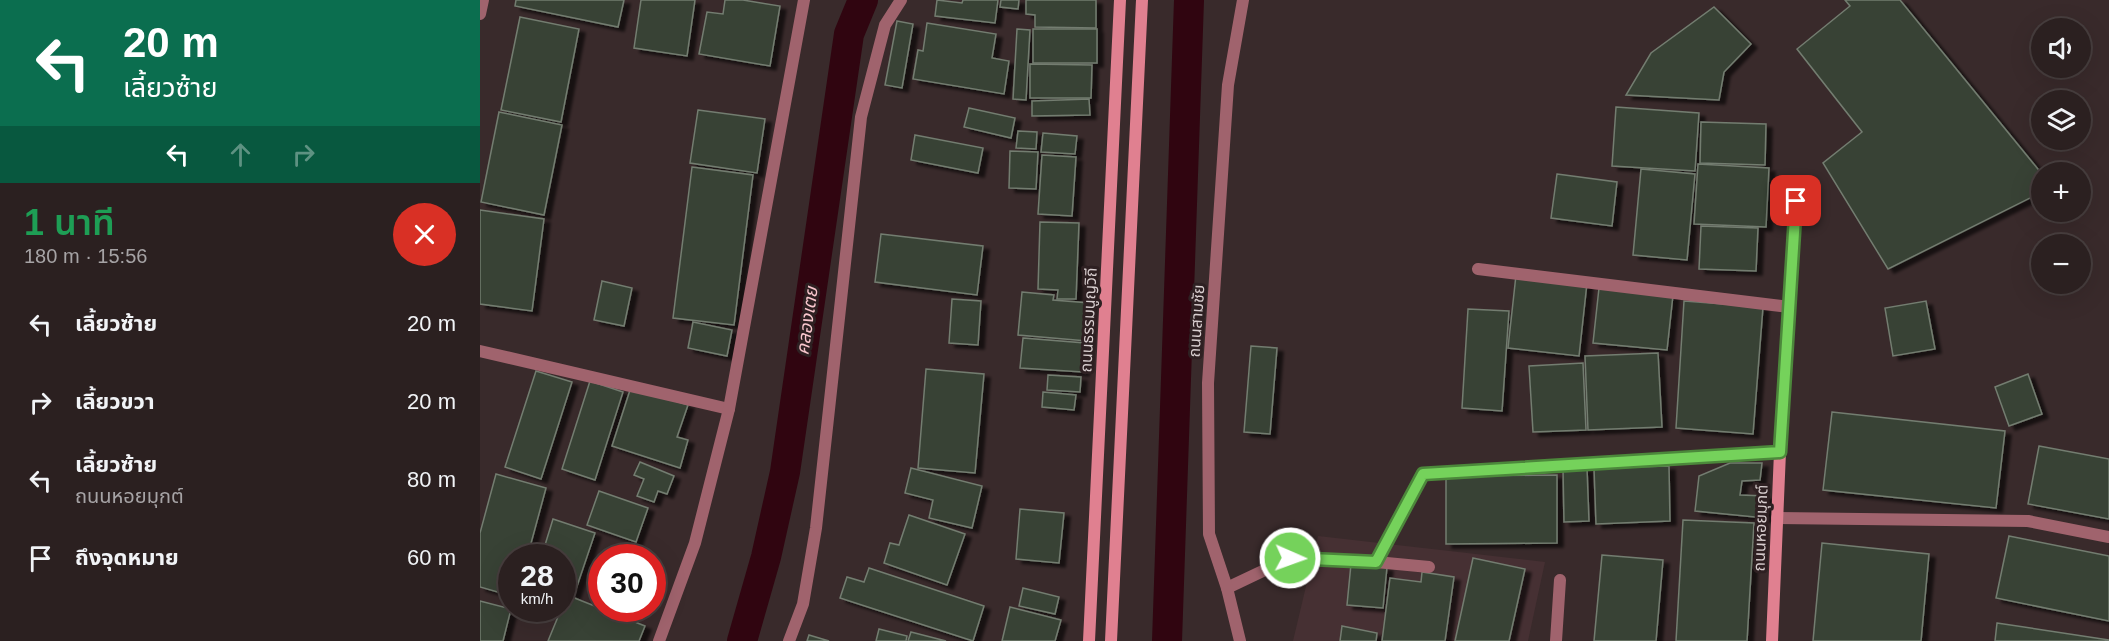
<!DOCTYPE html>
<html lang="th">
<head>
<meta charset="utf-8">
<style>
	:root { --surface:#2b2020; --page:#332829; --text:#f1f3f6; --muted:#a6a3a5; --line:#473e3e }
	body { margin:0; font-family:Helvetica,"Noto Sans Thai",sans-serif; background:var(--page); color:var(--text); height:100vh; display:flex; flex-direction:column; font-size:22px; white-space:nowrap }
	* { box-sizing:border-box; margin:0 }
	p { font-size:20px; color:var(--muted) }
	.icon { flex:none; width:33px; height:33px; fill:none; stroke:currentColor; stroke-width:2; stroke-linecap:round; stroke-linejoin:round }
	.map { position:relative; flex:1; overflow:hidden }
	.drawer { display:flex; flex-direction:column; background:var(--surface); width:480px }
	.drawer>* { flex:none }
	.top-card { background:#0b6e4f; color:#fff; overflow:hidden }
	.controls { position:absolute; left:1551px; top:18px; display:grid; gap:12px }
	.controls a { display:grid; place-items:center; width:60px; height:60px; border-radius:50%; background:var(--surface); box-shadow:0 6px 24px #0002,0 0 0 2px var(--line); font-size:30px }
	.speed { position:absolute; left:18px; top:544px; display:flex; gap:12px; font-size:30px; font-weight:700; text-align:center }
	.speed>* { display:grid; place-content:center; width:78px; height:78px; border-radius:50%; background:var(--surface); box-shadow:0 6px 24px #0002,0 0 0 2px var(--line); line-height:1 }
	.speed small { font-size:15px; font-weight:400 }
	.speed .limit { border:9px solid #d22; background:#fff; color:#111 }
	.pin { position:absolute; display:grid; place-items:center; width:51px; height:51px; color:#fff; margin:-26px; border-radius:12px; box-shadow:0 3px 9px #0006 }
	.me { position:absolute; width:66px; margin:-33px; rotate:92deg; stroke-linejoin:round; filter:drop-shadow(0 0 4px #0008) }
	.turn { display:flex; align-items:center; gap:21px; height:126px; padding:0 24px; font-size:27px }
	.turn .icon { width:78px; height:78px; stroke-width:2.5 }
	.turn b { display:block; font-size:42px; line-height:51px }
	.lanes { display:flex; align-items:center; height:57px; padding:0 24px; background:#0003; justify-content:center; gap:30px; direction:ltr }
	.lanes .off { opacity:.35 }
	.round { display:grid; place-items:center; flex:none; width:63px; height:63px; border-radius:32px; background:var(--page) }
	.head { display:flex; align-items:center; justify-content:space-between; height:102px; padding:0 24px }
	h1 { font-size:36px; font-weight:600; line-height:45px; color:#1e9e55 }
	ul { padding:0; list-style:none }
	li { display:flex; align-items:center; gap:18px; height:78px; padding:0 24px }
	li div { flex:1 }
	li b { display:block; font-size:22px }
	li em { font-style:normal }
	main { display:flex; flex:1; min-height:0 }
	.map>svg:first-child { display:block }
	.built { fill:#463033 }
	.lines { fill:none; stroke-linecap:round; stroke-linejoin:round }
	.canal { stroke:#300510; stroke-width:30 }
	.building { fill:#394236; stroke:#737d70; stroke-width:1.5; filter:url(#shadow) }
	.street { stroke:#a0636d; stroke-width:12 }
	.secondary { stroke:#e08090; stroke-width:12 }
	.route-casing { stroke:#4c883b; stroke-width:15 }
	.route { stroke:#75d25b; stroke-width:10 }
	.labels { text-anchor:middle; stroke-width:6; stroke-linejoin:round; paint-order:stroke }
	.street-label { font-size:16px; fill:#d8cecf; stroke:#2e2022 }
	.water-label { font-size:18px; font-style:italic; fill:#f9c6cd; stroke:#2e2022 }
</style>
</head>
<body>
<main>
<section class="drawer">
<div class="top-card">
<div class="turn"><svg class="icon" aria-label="left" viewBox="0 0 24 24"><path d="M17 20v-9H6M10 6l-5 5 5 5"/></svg><div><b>20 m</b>เลี้ยวซ้าย</div></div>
<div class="lanes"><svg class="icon" aria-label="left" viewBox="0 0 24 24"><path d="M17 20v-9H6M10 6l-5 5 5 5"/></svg><svg class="icon off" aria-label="ahead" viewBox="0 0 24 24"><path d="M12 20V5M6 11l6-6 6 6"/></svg><svg class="icon off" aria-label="right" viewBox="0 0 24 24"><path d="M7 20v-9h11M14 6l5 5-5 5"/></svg></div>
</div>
<div class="head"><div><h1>1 นาที</h1><p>180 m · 15:56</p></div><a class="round" style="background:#d93025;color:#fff"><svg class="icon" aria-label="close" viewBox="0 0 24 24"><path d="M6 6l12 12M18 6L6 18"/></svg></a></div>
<ul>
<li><svg class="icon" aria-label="left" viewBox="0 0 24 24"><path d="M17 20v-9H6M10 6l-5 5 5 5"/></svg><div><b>เลี้ยวซ้าย</b></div><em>20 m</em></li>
<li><svg class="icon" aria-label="right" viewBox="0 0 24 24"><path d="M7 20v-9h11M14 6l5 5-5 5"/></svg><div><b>เลี้ยวขวา</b></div><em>20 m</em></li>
<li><svg class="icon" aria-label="left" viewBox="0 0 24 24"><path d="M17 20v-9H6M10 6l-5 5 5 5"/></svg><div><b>เลี้ยวซ้าย</b><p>ถนนหอยมุกต์</p></div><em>80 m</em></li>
<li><svg class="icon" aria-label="arrive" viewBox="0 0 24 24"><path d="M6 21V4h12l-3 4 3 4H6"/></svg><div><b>ถึงจุดหมาย</b></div><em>60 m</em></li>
</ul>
</section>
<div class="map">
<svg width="1629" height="641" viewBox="0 0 1629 641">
	<defs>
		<filter id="shadow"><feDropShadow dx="6" dy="4" stdDeviation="1.5" flood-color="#0009"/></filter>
	</defs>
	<rect width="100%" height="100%" fill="#392a2b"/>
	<!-- built -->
	<path class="built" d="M838 536 1065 562 1048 641H813Z"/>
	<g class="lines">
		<!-- canal -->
		<g class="canal">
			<path d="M262 641 286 557 305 472 369 34 383 0"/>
			<path d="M687 641 709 0"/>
		</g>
	</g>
	<!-- building -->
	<g class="building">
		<path d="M36 0H144L138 27 35 6Z"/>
		<path d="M161 0H215L207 56 154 48Z"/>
		<path d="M245 0H263L300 6 290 66 219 54 227 12 243 14Z"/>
		<path d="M457 0 482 3 483 0H518L515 23 455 16Z"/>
		<path d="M521 0H539L538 9 520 7Z"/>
		<path d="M546 0H616V28L555 27V15L546 14Z"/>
		<path d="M1365 0H1420L1562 174V192L1408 269 1343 163 1382 132 1317 49 1370 6Z"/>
		<path d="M1234 7 1271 44 1244 72 1239 100 1146 95 1171 53Z"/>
		<path d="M40 17 99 29 81 122 21 110Z"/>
		<path d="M417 21 433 24 422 88 405 85Z"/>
		<path d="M447 23 516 34 512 58 529 61 524 94 433 79 438 50 443 51Z"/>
		<path d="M537 29 550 30 546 100 533 99Z"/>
		<rect x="553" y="29" width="64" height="34"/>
		<path d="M550 64 612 65 611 98H550Z"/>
		<path d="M609 99 610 115 552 116V101Z"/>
		<path d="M1136 107 1219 113 1215 171 1132 166Z"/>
		<path d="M489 108 535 118 531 138 484 127Z"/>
		<path d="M218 110 285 119 277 173 210 163Z"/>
		<path d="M19 112 82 125 64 215 1 202Z"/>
		<path d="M1221 122 1286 124 1285 165 1220 163Z"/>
		<path d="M538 131 557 132 556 149 536 148Z"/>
		<path d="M563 133 597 136 595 154 561 152Z"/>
		<path d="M435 135 503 148 498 173 431 160Z"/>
		<path d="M530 151 558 152 556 189 529 188Z"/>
		<path d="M562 155 596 157 592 216 558 214Z"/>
		<path d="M1218 164 1289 168 1286 227 1214 224Z"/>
		<path d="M212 167 273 175 254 325 193 318Z"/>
		<path d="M1161 169 1215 174 1207 260 1153 255Z"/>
		<path d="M1077 174 1137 182 1132 226 1071 218Z"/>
		<path d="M0 210 64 219 52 311 0 304Z"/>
		<path d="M560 222 599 223 596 299H577L578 290 558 289Z"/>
		<path d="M1221 226 1278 228 1276 271 1219 269Z"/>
		<path d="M401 234 503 246 497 295 395 282Z"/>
		<path d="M1036 275 1107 283 1099 356 1028 348Z"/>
		<path d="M122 281 152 288 144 326 114 320Z"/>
		<path d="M1119 288 1193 295 1187 350 1113 343Z"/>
		<path d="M542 292 574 295 573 300 610 303 607 341 538 335Z"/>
		<path d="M472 299 501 301 498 345 469 343Z"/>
		<path d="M1204 301 1283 307 1273 434 1196 428Z"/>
		<path d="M1446 301 1455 349 1413 356 1405 308Z"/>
		<path d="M988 309 1029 311 1022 411 982 408Z"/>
		<path d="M213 322 252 330 247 356 208 348Z"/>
		<path d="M543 338 605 343 603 372 540 368Z"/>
		<path d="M771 346 797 348 790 434 764 432Z"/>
		<path d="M1178 353 1182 427 1108 430 1105 356Z"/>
		<path d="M1103 363 1106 430 1053 432 1049 366Z"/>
		<path d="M446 369 504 374 495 473 438 468Z"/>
		<path d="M56 371 92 382 61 479 25 467Z"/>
		<path d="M1548 374 1562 414 1529 426 1515 387Z"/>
		<path d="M568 375 601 377 600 392 567 390Z"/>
		<path d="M110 381 143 392 115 480 82 469Z"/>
		<path d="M151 387 208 405 197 437 208 440 200 468 132 446Z"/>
		<path d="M563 392 596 395 594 410 562 407Z"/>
		<path d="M1352 412 1525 431 1516 508 1343 490Z"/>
		<path d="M1559 446 1629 459V519L1548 504Z"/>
		<path d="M160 462 194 476 187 494 178 491 174 502 157 496 164 479 154 475Z"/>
		<path d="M1250 463H1282L1280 480 1262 481 1260 495 1287 496 1285 518 1215 511 1219 476Z"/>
		<path d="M1189 466 1190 521 1116 524 1114 468Z"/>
		<path d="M431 468 502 486 492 528 449 518 453 500 425 493Z"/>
		<path d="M1107 468 1109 521 1084 522 1083 469Z"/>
		<path d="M16 474 66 488 47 558H32V596L0 587V533Z"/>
		<path d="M1077 475V543L966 544V476Z"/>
		<path d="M119 491 168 508 156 542 107 525Z"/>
		<path d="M540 509 584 513 579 563 536 559Z"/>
		<path d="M429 515 485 534 467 585 404 563 410 543 419 545Z"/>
		<path d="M73 519 115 533 94 595 85 592 82 601V558H61Z"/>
		<path d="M1203 520 1274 523 1267 641H1196Z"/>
		<path d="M1529 536 1629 556V621L1516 598Z"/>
		<path d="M1342 543 1449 554 1441 641H1333Z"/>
		<path d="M1122 555 1183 560 1176 641H1114Z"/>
		<path d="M993 558 1045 569 1029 641H975Z"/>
		<path d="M871 564 907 567 903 608 867 605Z"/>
		<path d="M389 568 504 606 493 641 360 598 367 577 384 582Z"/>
		<path d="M942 572 974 577 965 641H902L910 578 941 582Z"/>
		<path d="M543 588 579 597 575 614 539 606Z"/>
		<path d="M87 595 165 626 159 641H68Z"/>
		<path d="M0 601 31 609 23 641H0Z"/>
		<path d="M530 607 581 620 575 641H522Z"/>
		<path d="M1517 623 1629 640V641H1515Z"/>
		<path d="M862 626 897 633 896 641H860Z"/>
		<path d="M399 629 427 636 426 641H396Z"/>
		<path d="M431 632 466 641H428Z"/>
		<path d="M329 635 349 641H327Z"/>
	</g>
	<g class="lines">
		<!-- street -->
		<g class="street">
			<path d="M0 14 3 0"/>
			<path d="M998 269 1309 307"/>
			<path d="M0 351 249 409"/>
			<path d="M1297 518 1548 521 1629 537"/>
			<path d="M896 562 943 474 1300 452"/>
			<path d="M747 588 810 558 896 562 949 567"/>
			<path d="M179 641 215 543 249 409 324 0"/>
			<path d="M309 641 323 604 336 528 381 117 405 25 421 0"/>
			<path d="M760 641 747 588 729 534 728 383 748 85 763 0"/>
			<path d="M1076 641 1080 580"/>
		</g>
		<!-- secondary -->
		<g class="secondary">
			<path d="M609 641 640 0"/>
			<path d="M631 641 662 0"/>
			<path d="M1292 641 1300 452 1316 201"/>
		</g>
	</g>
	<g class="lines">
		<!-- route casing -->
		<g class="route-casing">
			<path id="route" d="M810 558 896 562 943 474 1300 452 1316 201"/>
		</g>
		<!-- route -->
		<use href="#route" class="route"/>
	</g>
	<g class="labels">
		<!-- street labels -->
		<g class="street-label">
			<text transform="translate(608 320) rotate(-87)" y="6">ถนนธรรมนูญวิถี</text>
			<text transform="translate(716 321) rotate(-86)" y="6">ถนนสามชัย</text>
			<text transform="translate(1280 528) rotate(-88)" y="6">ถนนหอยมุกต์</text>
		</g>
		<!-- water labels -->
		<g class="water-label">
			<text transform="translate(327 321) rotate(-82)" y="6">คลองเตย</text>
		</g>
	</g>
</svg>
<div class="controls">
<a><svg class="icon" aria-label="sound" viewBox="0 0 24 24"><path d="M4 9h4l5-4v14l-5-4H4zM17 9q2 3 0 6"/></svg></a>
<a><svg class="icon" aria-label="layers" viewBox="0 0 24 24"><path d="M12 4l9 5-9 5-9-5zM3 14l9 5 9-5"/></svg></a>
<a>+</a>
<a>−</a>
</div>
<div class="speed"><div>28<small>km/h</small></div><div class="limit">30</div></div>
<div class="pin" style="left:1316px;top:201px;background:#d93025"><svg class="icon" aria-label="arrive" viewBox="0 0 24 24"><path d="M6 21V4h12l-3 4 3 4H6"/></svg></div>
<svg class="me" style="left:810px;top:558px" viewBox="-20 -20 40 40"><circle r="17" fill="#75d25b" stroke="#fff" stroke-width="3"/><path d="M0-11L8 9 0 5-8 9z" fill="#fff"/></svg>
</div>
</main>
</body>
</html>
